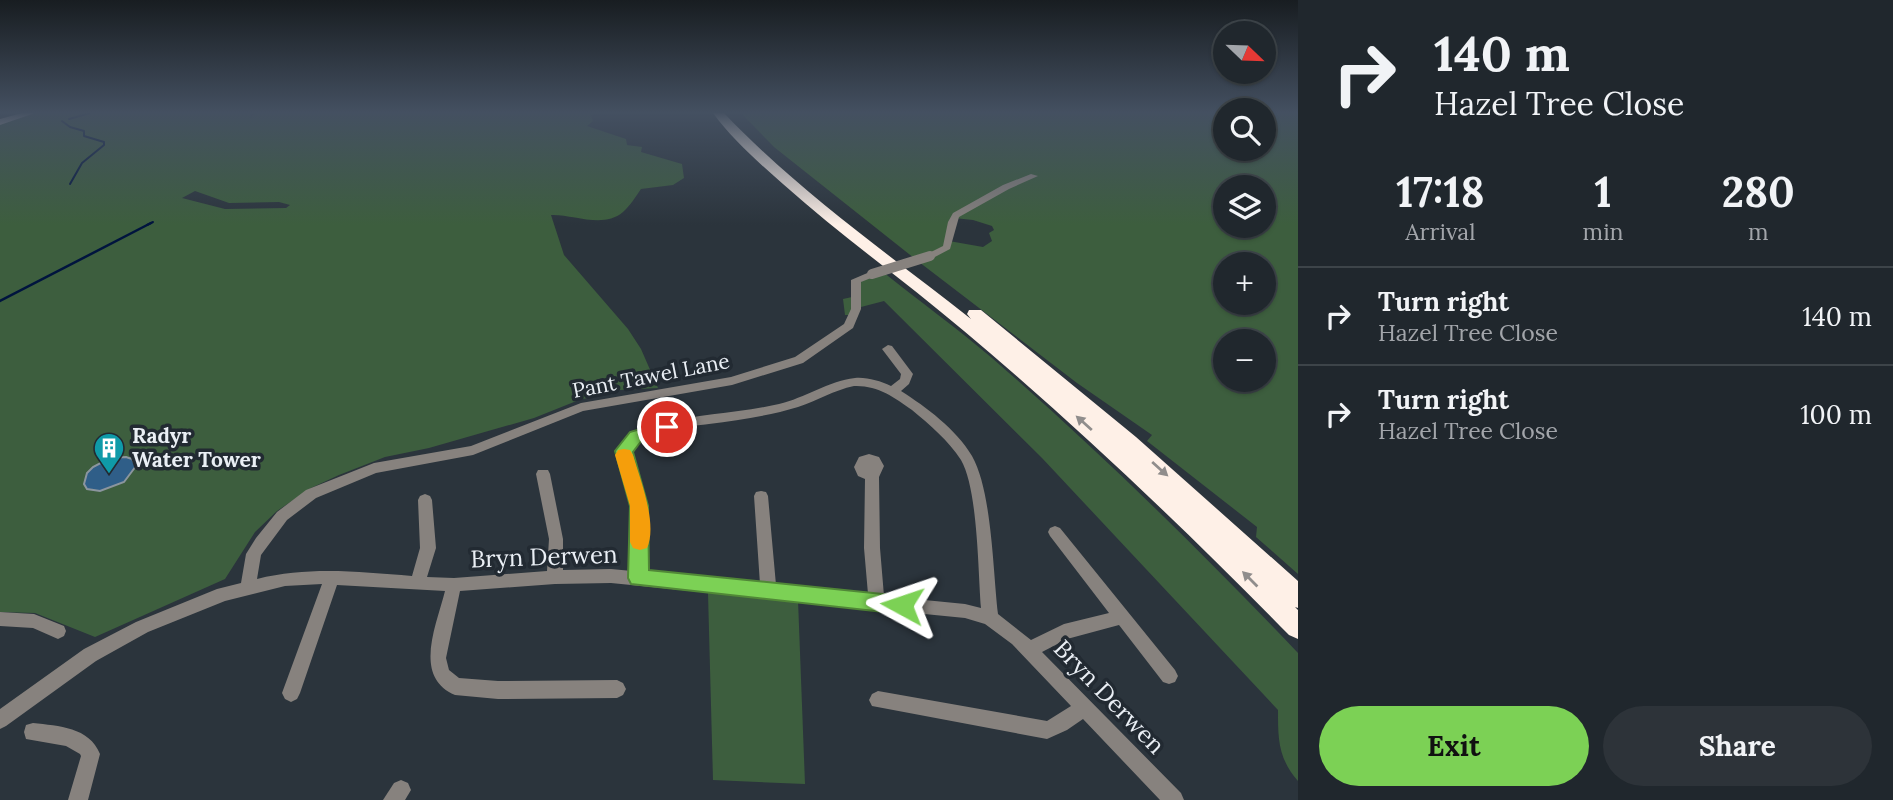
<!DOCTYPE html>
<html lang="en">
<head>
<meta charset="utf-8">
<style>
	:root { --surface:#20272d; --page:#2d3339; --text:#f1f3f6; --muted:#a2a5aa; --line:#3d4449; --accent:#7cd155 }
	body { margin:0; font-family:Lora,serif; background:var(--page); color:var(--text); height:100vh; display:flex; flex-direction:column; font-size:26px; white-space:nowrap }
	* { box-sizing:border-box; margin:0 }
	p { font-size:23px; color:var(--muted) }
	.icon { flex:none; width:38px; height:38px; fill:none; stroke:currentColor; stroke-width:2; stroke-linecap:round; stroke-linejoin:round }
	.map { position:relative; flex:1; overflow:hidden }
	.panel { display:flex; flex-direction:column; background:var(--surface); width:595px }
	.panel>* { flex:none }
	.guide { background:#20272d; color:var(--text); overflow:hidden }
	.needle { width:46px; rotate:113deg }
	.tools { position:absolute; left:1213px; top:21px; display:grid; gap:14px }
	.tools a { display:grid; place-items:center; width:63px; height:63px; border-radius:50%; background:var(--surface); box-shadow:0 2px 5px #0004,0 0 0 2px var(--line); font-size:35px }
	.pin { position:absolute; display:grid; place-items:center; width:60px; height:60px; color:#fff; margin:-30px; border:4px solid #fff; border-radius:50%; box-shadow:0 2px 7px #0007 }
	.me { position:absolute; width:77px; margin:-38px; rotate:275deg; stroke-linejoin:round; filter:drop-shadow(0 0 5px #0008) }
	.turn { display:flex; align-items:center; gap:24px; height:147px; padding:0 21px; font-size:32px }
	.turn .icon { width:91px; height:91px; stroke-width:2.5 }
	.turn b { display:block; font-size:49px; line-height:60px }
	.eta { display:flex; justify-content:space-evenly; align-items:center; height:119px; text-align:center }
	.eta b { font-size:42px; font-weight:700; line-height:49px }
	.button { display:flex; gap:14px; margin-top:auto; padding:14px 21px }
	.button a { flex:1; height:80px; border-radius:42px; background:var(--accent); color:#111; font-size:28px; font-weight:700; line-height:80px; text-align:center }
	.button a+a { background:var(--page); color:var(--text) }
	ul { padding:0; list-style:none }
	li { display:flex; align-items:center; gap:21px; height:98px; padding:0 21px; border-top:2px solid var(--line) }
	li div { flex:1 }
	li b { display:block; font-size:26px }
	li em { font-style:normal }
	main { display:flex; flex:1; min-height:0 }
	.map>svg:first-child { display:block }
	.green { fill:#3d5e3e; fill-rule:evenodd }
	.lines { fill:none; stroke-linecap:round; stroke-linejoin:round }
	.stream-far1 { stroke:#00143e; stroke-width:2 }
	.stream { stroke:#00143e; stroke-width:2.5 }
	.building { fill:#2f5e88; stroke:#8b959e; stroke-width:2 }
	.minor { fill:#87827e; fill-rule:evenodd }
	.major { fill:#dcd0ca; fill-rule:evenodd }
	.highway { fill:#fef0e7; fill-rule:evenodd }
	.minor-bridge { stroke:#87827e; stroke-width:10 }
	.oneway { fill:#908d8c }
	.route { fill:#7cd155; stroke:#518837; stroke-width:2 }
	.slow { fill:#f59e0b }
	.labels { text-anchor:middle; stroke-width:7; stroke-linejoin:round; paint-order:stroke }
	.street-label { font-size:21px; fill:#eaeff5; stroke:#222a32 }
	.poi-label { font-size:21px; font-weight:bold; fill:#eaeff5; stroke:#222a32; text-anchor:start }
	.near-street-label { font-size:24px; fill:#eaeff5; stroke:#222a32 }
</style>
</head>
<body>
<main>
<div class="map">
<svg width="1298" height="800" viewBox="0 0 1298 800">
	<rect width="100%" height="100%" fill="#2b343c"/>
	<!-- green -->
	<g class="green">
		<path d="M35 113H252L250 119 254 114 604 113 591 115 593 121 587 126 626 139 627 145 642 147 641 152 682 164 684 178 673 185 641 189C636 196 630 206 623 212 603 229 573 214 551 215L564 255 628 329 641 349 658 388 620 390 579 400 534 418 429 448 385 457 339 475 311 488 277 511 255 532 225 579 95 637 35 613 0 612V123ZM195 191 229 203 279 202 290 205 286 208 225 209 182 198Z"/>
		<path d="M741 113H1225V149H1264V113H1298V574L1256 537 1257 527 1147 441 1152 435 1077 383 919 262 774 147ZM1225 187H1264V226H1225ZM954 218 973 220 992 226 994 230 989 233 992 241 983 247 949 241ZM1225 264H1264V303H1225ZM1225 341H1264V380H1225Z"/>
		<path d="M883 272C919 301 957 328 992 358 1099 451 1200 550 1298 653V781C1278 758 1278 739 1278 710L1042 458 884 301 861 307 854 315H845L843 299 852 297 865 276Z"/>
		<path d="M708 593 798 600 805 784 713 780Z"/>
	</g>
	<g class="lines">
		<!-- stream-far1 -->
		<g class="stream-far1">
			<path d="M69 119 90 113"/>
			<path d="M62 121 70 127 84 131V136L104 142V145L82 163 70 184"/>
			<path d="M147 225 153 222"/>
		</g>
		<!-- stream -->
		<path class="stream" d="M0 301 151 223"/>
	</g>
	<!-- building -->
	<path class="building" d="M126 457 132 459 136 466 124 482 100 491 87 489 84 484 87 473 93 467 110 458Z"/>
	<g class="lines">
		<!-- minor -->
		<g class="minor">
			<path d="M1031 174 1038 176 1009 189 959 217 950 249 933 258H927V254L943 246 948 222 953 213 1003 185Z"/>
			<path d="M872 271 877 274 876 276 861 282V309L853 328 803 363 732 385 583 411 473 455 376 473 316 498 287 520 261 555 257 579C310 566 359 572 412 576L420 548 418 500 420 496 425 494 430 496 432 500 436 548 427 577 454 578 547 571 549 539 536 474 538 470H548L550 474 563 539V570L611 569 632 571C633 545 636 517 628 491 624 477 612 459 620 445 628 431 647 426 662 423 700 414 740 413 779 404 805 398 828 381 855 378 867 377 880 381 891 386L900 379 901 374 882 349 888 345 892 346 913 374 909 384 901 391C926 407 956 429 972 456 992 491 993 572 998 614L1031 640 1064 624 1109 613 1050 536 1048 532 1050 528 1055 526 1060 528 1175 670 1178 676 1175 682 1169 684 1163 682 1119 625 1067 639 1042 652 1181 793 1184 800H1160L1083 719 1067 730 1047 739 872 706 869 700 872 694 878 691 1047 721 1071 706 1012 644 985 624 965 618 611 583 555 584 460 591 446 658 449 670 459 678 498 681 617 680 623 683 626 689 623 695 617 698 498 699 455 695C412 677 437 624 445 591L337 585 300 693 297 699 291 702 285 699 282 693 322 584 285 586 225 601 148 632 96 661 6 726 0 729V709L84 649 136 622 217 589 241 583 246 554 256 538 277 512 306 490 374 463 471 446 581 403 731 377 795 357 844 324 851 309V280ZM854 386C877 385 894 397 912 410 929 424 949 441 961 460 978 489 978 572 981 608L965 604 884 596 880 548 879 477 884 466 879 457 869 454 859 457 854 467 858 476 865 479 864 548 868 594 776 585 768 496 766 492 761 491 756 492 754 496 760 584 647 573C648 545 651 514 641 487 637 477 628 463 631 452 636 431 691 426 709 424 739 420 769 416 798 407 817 401 834 390 854 386Z"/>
			<path d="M0 612 34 614 64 626 66 631 64 636 58 639 33 628 0 626Z"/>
			<path d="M33 723C59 726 89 727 100 754L88 800H68L81 756 80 754 66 746 26 739 24 732 26 725Z"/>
			<path d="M401 780 408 783 411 790 405 800H383L394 783Z"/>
		</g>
		<!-- major -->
		<path class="major" d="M22 113H35L0 125V119Z"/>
		<!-- highway -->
		<path class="highway" d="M713 113H724C798 191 886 252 971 319L967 314 969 310H981L1136 437 1298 581V608L1295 607 1298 610V639L1289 635C1185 529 1078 427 964 331 905 281 841 236 783 184 759 163 732 139 713 113Z"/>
		<!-- minor-bridge -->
		<path class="minor-bridge" d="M872 274 930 256"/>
	</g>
	<!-- one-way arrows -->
	<defs><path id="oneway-solid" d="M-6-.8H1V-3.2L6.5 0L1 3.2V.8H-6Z" transform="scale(1.75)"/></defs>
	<g class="oneway">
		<use href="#oneway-solid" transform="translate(1084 423) rotate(-138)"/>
		<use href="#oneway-solid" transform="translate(1160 469) rotate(42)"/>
		<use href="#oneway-solid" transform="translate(1250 579) rotate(-135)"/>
	</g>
	<!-- sky -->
	<linearGradient id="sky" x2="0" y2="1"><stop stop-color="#181d21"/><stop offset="0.5" stop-color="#445061"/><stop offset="1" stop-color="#445061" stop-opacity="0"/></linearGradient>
	<rect width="1298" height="225" fill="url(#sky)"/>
	<!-- route -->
	<path class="route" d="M667 421 673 423 675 427 673 431 642 440 633 452 648 506 649 570 902 596 909 598 912 605 909 612 902 614 631 584 628 578 630 506 615 451 630 432Z"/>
	<!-- slow -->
	<path class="slow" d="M624 449 630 450 633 455C640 479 658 524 647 548L640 550 633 548 630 542V506L615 455 618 450Z"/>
	<!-- icons -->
	<defs>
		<g id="building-pin" transform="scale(1.575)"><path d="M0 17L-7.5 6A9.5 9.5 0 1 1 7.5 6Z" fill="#0f9aa8" stroke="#222a32"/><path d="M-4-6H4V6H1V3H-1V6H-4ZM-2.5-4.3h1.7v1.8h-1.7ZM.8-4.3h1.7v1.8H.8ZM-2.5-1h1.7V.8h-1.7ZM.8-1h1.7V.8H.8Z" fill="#fff"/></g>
	</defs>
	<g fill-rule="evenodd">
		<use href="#building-pin" x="109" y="448"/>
	</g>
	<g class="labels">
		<!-- street labels -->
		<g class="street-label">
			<text transform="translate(651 376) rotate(-11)" y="7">Pant Tawel Lane</text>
		</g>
		<!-- poi labels -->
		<g class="poi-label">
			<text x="132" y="443">Radyr<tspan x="132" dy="24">Water Tower</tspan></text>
		</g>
		<!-- near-street labels -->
		<g class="near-street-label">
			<text transform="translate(544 557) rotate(-2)" y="8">Bryn Derwen</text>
			<text transform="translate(1109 697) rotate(46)" y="8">Bryn Derwen</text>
		</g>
	</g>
</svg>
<div class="tools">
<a><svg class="needle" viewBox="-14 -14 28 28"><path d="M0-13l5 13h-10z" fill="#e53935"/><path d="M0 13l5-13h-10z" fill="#a2a5aa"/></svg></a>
<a><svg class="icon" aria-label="search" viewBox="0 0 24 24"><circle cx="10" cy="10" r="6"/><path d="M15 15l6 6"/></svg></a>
<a><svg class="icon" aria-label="layers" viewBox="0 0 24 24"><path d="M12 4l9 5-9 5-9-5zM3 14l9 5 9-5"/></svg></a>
<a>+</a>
<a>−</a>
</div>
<div class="pin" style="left:667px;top:427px;background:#d93025"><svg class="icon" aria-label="arrive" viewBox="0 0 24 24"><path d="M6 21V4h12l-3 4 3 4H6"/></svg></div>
<svg class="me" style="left:902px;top:605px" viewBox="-20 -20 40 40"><path d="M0-17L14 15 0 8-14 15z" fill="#7cd155" stroke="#fff" stroke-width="4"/></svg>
</div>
<section class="panel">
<div class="guide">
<div class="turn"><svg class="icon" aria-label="right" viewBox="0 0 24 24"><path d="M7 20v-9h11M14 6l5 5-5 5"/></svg><div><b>140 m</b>Hazel Tree Close</div></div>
</div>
<div class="eta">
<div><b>17:18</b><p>Arrival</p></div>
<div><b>1</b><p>min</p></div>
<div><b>280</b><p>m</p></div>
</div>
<ul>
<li><svg class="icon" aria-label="right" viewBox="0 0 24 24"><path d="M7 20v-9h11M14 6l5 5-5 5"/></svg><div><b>Turn right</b><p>Hazel Tree Close</p></div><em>140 m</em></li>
<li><svg class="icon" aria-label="right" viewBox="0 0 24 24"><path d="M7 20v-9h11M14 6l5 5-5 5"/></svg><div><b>Turn right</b><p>Hazel Tree Close</p></div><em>100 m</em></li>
</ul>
<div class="button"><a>Exit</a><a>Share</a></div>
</section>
</main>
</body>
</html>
